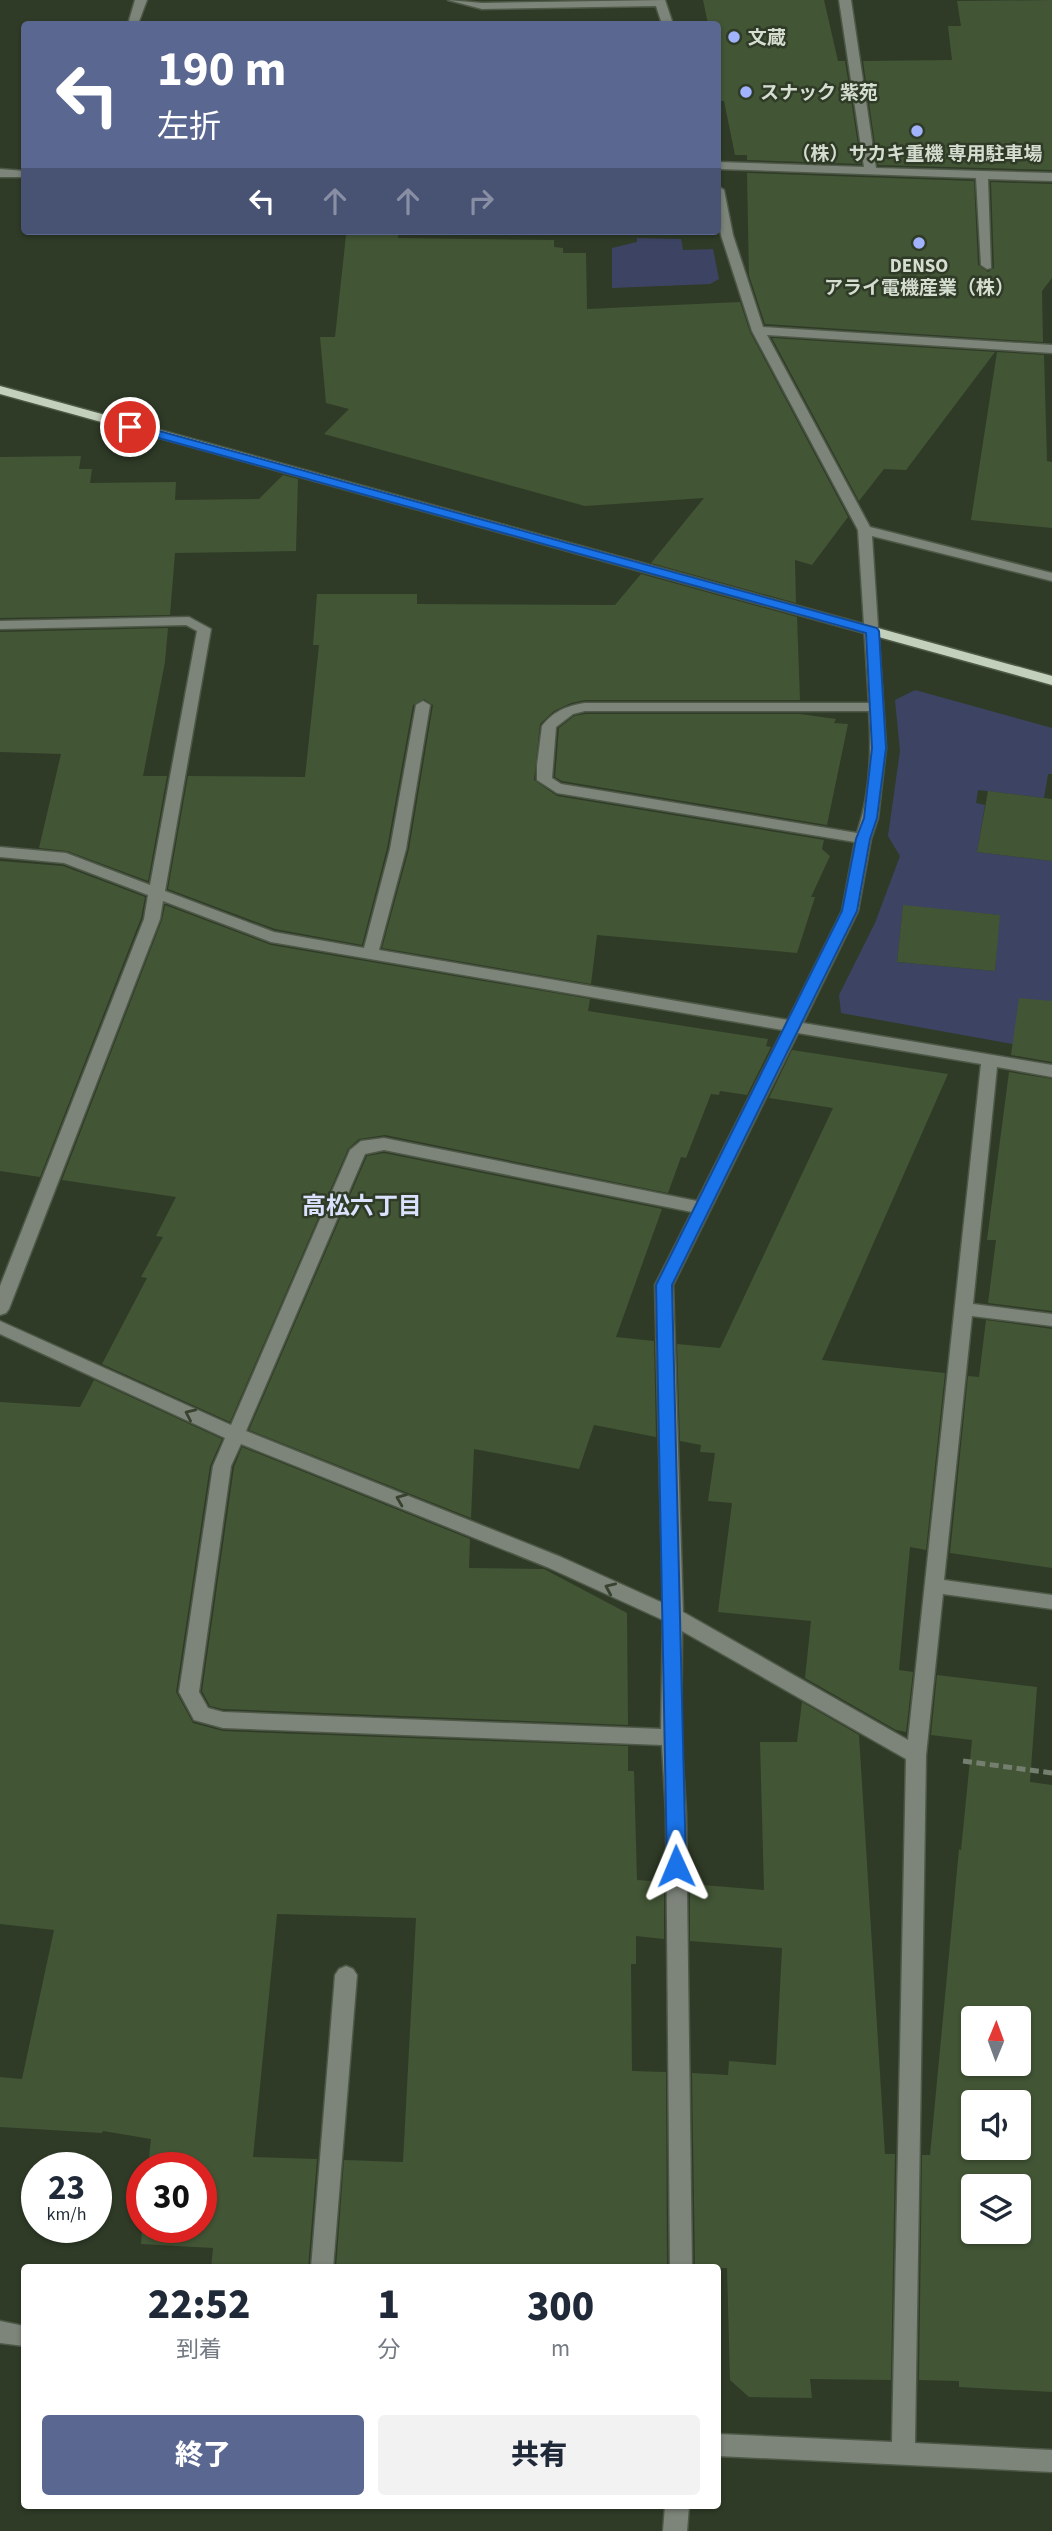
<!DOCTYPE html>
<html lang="ja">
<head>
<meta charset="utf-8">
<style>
	:root { --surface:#fff; --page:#f2f2f3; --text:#1f2937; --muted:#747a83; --accent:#5a6790 }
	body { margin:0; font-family:"Source Sans 3","Noto Sans JP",sans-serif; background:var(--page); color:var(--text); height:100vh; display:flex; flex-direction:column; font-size:26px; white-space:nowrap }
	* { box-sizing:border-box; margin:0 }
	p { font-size:23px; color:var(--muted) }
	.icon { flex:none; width:38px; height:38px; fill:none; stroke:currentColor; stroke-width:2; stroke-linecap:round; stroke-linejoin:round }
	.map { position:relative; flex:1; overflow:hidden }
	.details { position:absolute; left:21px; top:2264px; width:700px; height:245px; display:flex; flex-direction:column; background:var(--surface); border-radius:7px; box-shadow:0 2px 5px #0004 }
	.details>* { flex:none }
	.top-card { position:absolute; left:21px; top:21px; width:700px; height:214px; border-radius:7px; box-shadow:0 2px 5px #0004; background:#5a6790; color:#fff; overflow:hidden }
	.needle { width:46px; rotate:1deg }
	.fabs { position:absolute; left:961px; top:2006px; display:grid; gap:14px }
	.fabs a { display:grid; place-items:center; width:70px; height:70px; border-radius:7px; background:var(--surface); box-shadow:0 2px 5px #0004; font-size:35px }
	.speed { position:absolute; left:21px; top:2152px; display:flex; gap:14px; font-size:35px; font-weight:700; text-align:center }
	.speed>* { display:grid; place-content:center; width:91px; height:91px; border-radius:50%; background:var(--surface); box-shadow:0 2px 5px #0004; line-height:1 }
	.speed small { font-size:18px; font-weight:400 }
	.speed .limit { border:10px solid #d22; background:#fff; color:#111 }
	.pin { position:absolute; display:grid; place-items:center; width:60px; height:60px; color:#fff; margin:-30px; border:4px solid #fff; border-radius:50%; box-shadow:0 2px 7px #0007 }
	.me { position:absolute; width:77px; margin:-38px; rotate:359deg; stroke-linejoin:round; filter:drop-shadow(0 0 5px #0008) }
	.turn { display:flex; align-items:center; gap:24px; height:147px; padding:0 21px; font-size:32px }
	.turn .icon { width:91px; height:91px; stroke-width:2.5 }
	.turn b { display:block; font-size:49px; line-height:60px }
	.lanes { display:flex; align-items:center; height:66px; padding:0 21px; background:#0003; justify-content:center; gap:35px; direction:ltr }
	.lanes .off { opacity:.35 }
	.eta { display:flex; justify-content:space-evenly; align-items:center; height:119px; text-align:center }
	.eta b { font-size:42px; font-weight:800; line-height:49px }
	.cta { display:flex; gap:14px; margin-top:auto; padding:14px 21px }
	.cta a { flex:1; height:80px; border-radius:7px; background:var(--accent); color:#fff; font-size:28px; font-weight:800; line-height:80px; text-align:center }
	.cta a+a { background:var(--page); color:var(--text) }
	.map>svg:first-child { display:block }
	.green { fill:#3d4463; fill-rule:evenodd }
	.building { fill:#425535; fill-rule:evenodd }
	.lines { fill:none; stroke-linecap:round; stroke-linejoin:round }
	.minor-casing { stroke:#4d5846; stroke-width:3 }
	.major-casing { stroke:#4d5846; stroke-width:3 }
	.path { stroke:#757f6f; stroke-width:5; stroke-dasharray:9 4.5; stroke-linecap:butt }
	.minor { fill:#7d847a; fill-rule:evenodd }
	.major { fill:#c3d0bb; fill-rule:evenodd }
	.oneway { stroke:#37422f }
	.route { fill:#1a73e8; stroke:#114b97; stroke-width:2 }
	.poi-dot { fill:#a1b3fd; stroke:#2f3b27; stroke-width:2.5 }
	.labels { text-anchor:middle; stroke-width:5; stroke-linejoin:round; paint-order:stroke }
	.far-poi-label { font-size:19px; font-weight:bold; fill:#d5ddd1; stroke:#2f3b27; text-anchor:start }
	.neighbourhood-label { font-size:24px; font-weight:bold; fill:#dae2fe; stroke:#2f3b27 }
</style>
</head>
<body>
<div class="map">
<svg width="1052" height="2531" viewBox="0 0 1052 2531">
	<rect width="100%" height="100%" fill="#2f3b27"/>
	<!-- green -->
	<g class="green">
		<path d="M637 238 681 239 683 250 713 249 719 279 710 284 612 288V248L637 242Z"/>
		<path d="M915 690 1052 728V774H1048L1044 798 978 790 976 803 985 805 977 852 1052 861V1051L841 1013 839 995 875 923 900 856 888 836 900 751 895 700ZM903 906 999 915 995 971 897 962Z"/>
	</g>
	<!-- building -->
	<g class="building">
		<path d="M703 0H824L838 61H845L861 164 747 160V155H735L724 101H718V24H708Z"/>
		<path d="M1052 0V170L878 165 863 61 952 60 948 26H961L957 1Z"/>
		<path d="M747 173 974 181 978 265 988 272 994 268 991 182 1052 184V278L1042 291 1043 342 765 324 749 275Z"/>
		<path d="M346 235H398V238L554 240V247L563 248V253H586L587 309 740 302 750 332 848 517 812 565 795 560 796 603 651 563 704 498 585 506 324 434 349 409 326 403 320 337H335Z"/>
		<path d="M772 338 995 352 906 470 884 469 859 501Z"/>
		<path d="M997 352 1044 355 1047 461 1052 462V528L971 520Z"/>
		<path d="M81 456 79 469H92L90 483 176 482 175 500 259 499 283 475 298 479 296 551 175 553 170 615 0 618V457Z"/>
		<path d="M641 574 797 617 800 700H585L571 703 554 711 540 724 534 780 557 796 824 840 822 849 830 856 811 897H815L797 953 597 935 591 984 382 948 409 849 433 705 424 699 413 705 387 848 362 945 275 929 168 889 188 776 305 777 319 645H313L317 594H417V604L615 605Z"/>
		<path d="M168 628 165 662 143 776H167L148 881 67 851 39 848 61 754 0 752V632Z"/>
		<path d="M585 714H800L836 719 834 723 848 724 827 825 562 781 555 777 559 728 574 716Z"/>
		<path d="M988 791 1052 799V861L977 852Z"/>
		<path d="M0 861 63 866 145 897 141 918 40 1177 0 1171Z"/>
		<path d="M165 905 271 945 590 999 588 1011 768 1039 766 1046 771 1047 747 1095 720 1091 719 1095 711 1094 686 1158 681 1157 668 1193 385 1135 359 1139 348 1149 230 1422 102 1364 147 1278 141 1277 163 1237 156 1236 176 1197 62 1180 162 920Z"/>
		<path d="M903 905 1000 915 995 971 897 962Z"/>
		<path d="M1019 998 1052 1001V1062L1011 1055Z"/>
		<path d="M792 1050 948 1074 822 1360 945 1373 926 1550 910 1547 899 1670 913 1672 906 1732 896 1730 805 1678 811 1621 718 1612 732 1503 708 1501 715 1453 700 1452 701 1445 680 1441 677 1344 720 1348 833 1108 769 1098Z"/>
		<path d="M1009 1072 1052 1079V1311L988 1303 996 1240H987Z"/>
		<path d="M384 1153 662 1209 616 1337 654 1341 656 1437 594 1425 579 1469 474 1449 471 1518 249 1430 367 1156Z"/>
		<path d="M986 1320 1052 1329V1568L950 1553 968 1376 979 1377Z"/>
		<path d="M94 1380 222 1439 210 1466 176 1692 193 1723 223 1731 628 1746V1771H634L637 1880 664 1882V1939L636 1936V1964H631L632 2071 666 2072 667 2268H336L344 2160 403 2162 416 1918 277 1914 253 2157 317 2159 308 2268H211L213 2248 141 2244 142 2228H201V2168H148L151 2139 103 2131 102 2133 0 2127V2077L22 2079 54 1930 0 1924V1402L80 1407Z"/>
		<path d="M242 1447 470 1539 469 1568 544 1569 627 1613 628 1725 223 1709 210 1706 202 1691 234 1467Z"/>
		<path d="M937 1675 1037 1687 1030 1782 1052 1785V2392L959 2387V2381L919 2380 922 2155H930L959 1849 961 1850 972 1740 931 1735ZM973 2018H1018V2063H973ZM973 2102H1018V2147H973ZM973 2186H1018V2231H973Z"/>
		<path d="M802 1702 859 1735 885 2154H895L891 2380 810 2379 812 2398 749 2397 730 2380 727 2268H695L692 2073 728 2075 729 2061 776 2065 782 1948 690 1941V1884L764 1890 760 1742H797Z"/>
	</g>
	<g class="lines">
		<!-- minor casing -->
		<g class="minor-casing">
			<g id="minor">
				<path d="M135 0H147L138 24H128Z"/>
				<path d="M448 0 482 3 665 0 673 24H662L656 6 482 9Z"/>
				<path d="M839 0H851L876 168 1052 173V181L988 179 991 268 987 269 981 265 976 178 718 169V162L864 167Z"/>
				<path d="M0 169 24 171V177H0Z"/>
				<path d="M718 186 724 190 733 235 763 327 1052 345V353L767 335 870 527 1052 573V581L872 536 886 748 878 818 871 839 858 911 803 1023 1052 1065V1077L997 1067 973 1304 1052 1314V1326L972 1316 944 1580 1052 1595V1609L943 1594 926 1755 915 2443 1052 2450V2472L718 2456V2434L892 2442 906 1759 682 1631 681 1737 686 1812 692 2268H670L666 1812 662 1745 223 1728 194 1720 179 1692 213 1466 225 1438 0 1334V1321L231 1425 350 1150 361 1141 384 1138 697 1201 783 1030 271 942 163 901 160 919 9 1309 6 1313 0 1315V1286L144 919 148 895 64 863 0 857V847L66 853 150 885 197 631 186 625 0 629V621L189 617 211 629 165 891 274 932 364 948 390 849 416 705 423 701 430 705 406 849 379 950 788 1020 842 911 855 842 557 793 537 780V765L542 726C554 711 566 706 585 703H869L858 530 752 331 721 235 718 218ZM585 711H869C872 752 870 795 857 833L561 784 552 778 556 727 573 714ZM798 1033 981 1064 908 1740 683 1612 673 1285ZM384 1150 692 1212 655 1285 663 1603 561 1557 246 1431 365 1154ZM241 1444 547 1567 663 1620 661 1729 223 1712 208 1708 199 1692 231 1466Z"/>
				<path d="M346 1966 353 1969 357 1975 333 2268H311L335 1975 339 1969Z"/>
				<path d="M0 2321 24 2326V2346L0 2343Z"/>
				<path d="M665 2506H689L687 2531H663Z"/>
			</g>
		</g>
		<!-- major casing -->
		<g class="major-casing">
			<path id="major" d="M0 386 1052 676V685L0 394Z"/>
		</g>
		<!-- path -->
		<path class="path" d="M963 1761 1052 1773"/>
		<!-- minor -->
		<use href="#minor" class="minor"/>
		<!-- major -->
		<use href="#major" class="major"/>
	</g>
	<!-- one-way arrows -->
	<defs><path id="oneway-chevron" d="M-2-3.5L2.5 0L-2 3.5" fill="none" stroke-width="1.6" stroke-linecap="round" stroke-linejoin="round" transform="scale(1.75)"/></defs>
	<g class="oneway">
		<use href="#oneway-chevron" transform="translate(190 1414) rotate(-155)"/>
		<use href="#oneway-chevron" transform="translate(401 1499) rotate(-158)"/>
		<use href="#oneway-chevron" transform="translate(610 1588) rotate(-156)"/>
	</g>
	<!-- route -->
	<path class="route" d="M130 423 877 628 879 631 886 748 877 818 870 839 857 911 672 1285 686 1866 683 1871 676 1873 670 1871 667 1866 656 1285 842 911 856 839 864 818 872 748 866 633 126 429 124 427Z"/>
	<!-- markers -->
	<g class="poi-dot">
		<circle cx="734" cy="37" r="7"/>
		<circle cx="746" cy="92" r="7"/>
		<circle cx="917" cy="131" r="7"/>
		<circle cx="919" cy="243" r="7"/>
	</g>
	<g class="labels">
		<!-- far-poi labels -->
		<g class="far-poi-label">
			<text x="748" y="44">文蔵</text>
			<text x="760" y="99">スナック 紫苑</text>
			<text x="917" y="160" text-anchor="middle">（株）サカキ重機 専用駐車場</text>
			<text x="919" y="272" text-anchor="middle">DENSO<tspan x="919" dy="22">アライ電機産業（株）</tspan></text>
		</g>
		<!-- neighbourhood labels -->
		<g class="neighbourhood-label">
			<text x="362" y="1214">高松六丁目</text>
		</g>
	</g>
</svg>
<div class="fabs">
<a><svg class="needle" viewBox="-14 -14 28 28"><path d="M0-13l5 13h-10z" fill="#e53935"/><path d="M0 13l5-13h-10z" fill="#747a83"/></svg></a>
<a><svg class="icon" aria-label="sound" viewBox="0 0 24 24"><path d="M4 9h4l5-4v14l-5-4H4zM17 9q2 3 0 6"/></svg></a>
<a><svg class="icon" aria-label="layers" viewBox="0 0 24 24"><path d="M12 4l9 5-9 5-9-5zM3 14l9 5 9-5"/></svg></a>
</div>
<div class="speed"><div>23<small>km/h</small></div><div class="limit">30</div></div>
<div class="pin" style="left:130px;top:427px;background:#d93025"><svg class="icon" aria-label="arrive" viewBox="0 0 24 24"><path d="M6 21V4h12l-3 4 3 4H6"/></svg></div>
<svg class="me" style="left:676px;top:1866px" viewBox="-20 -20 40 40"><path d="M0-17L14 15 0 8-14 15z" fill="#1a73e8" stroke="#fff" stroke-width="4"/></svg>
<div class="top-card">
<div class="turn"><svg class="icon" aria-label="left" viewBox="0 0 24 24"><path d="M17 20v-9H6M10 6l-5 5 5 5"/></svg><div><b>190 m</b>左折</div></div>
<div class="lanes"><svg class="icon" aria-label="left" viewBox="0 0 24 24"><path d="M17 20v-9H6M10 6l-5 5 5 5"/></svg><svg class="icon off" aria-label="ahead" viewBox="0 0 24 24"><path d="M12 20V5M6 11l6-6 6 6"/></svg><svg class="icon off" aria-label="ahead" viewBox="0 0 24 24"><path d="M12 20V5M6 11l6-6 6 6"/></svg><svg class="icon off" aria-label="right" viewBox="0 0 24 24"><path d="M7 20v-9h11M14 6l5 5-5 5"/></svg></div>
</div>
<section class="details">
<div class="eta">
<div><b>22:52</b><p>到着</p></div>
<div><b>1</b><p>分</p></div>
<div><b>300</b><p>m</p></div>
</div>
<div class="cta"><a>終了</a><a>共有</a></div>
</section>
</div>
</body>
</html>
